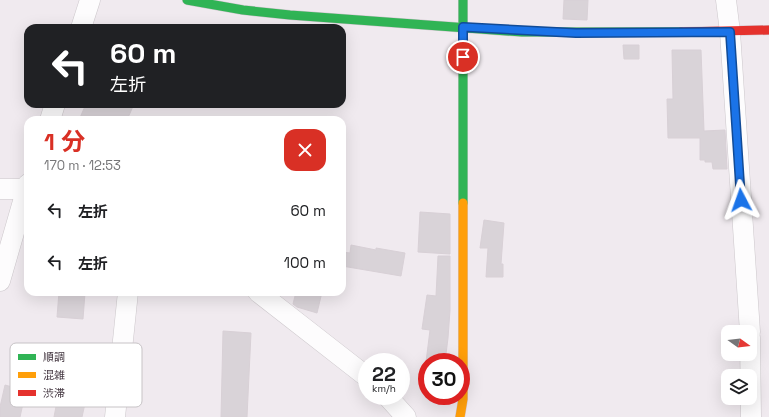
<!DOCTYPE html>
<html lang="ja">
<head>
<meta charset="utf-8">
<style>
	:root { --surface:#fff; --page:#f2f2f2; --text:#202124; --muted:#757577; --accent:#d93025 }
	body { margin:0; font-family:"Space Grotesk","Noto Sans JP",sans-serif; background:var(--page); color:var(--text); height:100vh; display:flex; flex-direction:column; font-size:15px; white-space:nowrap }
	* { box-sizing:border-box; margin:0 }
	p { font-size:13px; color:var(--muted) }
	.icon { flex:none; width:22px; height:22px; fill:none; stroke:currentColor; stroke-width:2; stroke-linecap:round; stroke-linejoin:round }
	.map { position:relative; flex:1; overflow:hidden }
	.details { position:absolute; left:24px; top:116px; width:322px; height:180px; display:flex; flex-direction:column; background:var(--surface); border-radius:12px; box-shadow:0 4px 16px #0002 }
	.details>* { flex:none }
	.hud { position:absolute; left:24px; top:24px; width:322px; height:84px; border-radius:12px; box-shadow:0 4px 16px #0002; background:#202124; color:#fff; overflow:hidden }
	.needle { width:26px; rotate:105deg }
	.tools { position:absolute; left:721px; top:325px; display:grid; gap:8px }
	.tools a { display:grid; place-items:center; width:36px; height:36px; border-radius:8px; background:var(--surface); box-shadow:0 4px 16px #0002; font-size:20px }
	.speed { position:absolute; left:358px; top:353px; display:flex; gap:8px; font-size:20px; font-weight:700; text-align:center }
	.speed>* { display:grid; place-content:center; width:52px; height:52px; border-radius:50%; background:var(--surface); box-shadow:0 4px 16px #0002; line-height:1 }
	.speed small { font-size:10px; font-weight:400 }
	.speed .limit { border:6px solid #d22; background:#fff; color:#111 }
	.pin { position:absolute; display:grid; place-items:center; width:34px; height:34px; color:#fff; margin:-17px; border:2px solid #fff; border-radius:50%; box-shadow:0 1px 4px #0007 }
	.me { position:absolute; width:44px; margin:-22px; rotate:356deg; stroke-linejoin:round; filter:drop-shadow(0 0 3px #0008) }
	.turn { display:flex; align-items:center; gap:14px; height:84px; padding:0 20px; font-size:18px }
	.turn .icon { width:52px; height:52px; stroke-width:2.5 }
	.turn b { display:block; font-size:28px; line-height:34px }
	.round { display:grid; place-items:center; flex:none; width:42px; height:42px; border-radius:12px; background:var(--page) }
	.overview { display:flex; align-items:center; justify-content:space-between; height:68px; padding:0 20px }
	h1 { font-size:24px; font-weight:700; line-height:30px; color:var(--accent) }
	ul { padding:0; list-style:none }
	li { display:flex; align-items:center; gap:12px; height:52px; padding:0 20px }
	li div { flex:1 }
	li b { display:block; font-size:15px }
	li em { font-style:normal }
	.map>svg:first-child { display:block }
	.building { fill:#d9d3d8; stroke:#d8d0d6 }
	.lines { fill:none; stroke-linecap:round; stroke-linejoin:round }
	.street-casing { stroke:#ccc7cb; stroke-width:21 }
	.fast-casing { stroke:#d1c5ce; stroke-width:10 }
	.slow-casing { stroke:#d1c5ce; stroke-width:10 }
	.jam-casing { stroke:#d1c5ce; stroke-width:10 }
	.street { stroke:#fdfcfd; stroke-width:20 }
	.fast { stroke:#30b455; stroke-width:9 }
	.slow { stroke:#ff9f0a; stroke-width:9 }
	.jam { stroke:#e5322d; stroke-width:9 }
	.route-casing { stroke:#114b97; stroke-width:10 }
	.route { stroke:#1a73e8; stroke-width:7 }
	.key { fill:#fff; stroke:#c7c3c6; stroke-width:1 }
	.key-label { font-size:11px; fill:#453842 }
</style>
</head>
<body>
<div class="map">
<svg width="769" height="417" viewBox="0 0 769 417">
	<rect width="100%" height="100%" fill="#f0eaef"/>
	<!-- building -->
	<g class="building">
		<path d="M564 0H588L587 20 563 19Z"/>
		<path d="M623 45H639V59H624Z"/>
		<path d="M672 50H701L704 131 725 130 727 169H713L712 162H705V160H700V138H668L667 99H673Z"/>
		<path d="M86 104H134L127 120H79Z"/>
		<path d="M420 212 450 214V254L418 252Z"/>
		<path d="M484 220 504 223 501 264H503V277H486L488 248H480Z"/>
		<path d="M351 245 376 250V248L405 253 401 276 342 266V252L350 253Z"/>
		<path d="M438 256H450V310L448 338 445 362H426L430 330 422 329 427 295 436 296Z"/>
		<path d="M59 292 85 293 83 319 57 317Z"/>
		<path d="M296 292H322L317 313 297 307 293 304Z"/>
		<path d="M223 331 251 333 247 417H221Z"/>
		<path d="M5 385 23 390 21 398 24 399 20 417H0V407Z"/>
		<path d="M61 394 86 399 82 417H54L58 396H60Z"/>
	</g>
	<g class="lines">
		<!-- street casing -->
		<g class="street-casing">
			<g id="street">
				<path d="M726 0 730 32 750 332"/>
				<path d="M81 28 90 0"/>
				<path d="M50 120 55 104"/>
				<path d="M0 189H28"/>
				<path d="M0 281 28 184"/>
				<path d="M258 292 367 377"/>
				<path d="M750 337 751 417"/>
				<path d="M387 396 406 417"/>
				<path d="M115 417 128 292"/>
			</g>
		</g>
		<!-- fast casing -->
		<g class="fast-casing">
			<g id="fast">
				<path d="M187 0 243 10 290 15 522 32H681"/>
				<path d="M463 0V203"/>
			</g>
		</g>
		<!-- slow casing -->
		<g class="slow-casing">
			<path id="slow" d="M460 417 463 399V203"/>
		</g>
		<!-- jam casing -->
		<g class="jam-casing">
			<path id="jam" d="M681 32 769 30"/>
		</g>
		<!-- street -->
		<use href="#street" class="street"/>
		<!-- fast -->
		<use href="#fast" class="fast"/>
		<!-- slow -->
		<use href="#slow" class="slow"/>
		<!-- jam -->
		<use href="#jam" class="jam"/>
	</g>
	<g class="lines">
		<!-- route casing -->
		<g class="route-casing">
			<path id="route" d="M463 57V27L576 33 730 32 741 200"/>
		</g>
		<!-- route -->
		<use href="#route" class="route"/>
	</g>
	<!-- legend -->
	<rect x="10" y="343" width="132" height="64" rx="6" class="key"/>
	<rect x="18" y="354" width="18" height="6" fill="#30b455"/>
	<rect x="18" y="372" width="18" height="6" fill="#ff9f0a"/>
	<rect x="18" y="390" width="18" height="6" fill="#e5322d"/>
	<g class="key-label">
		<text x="43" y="361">順調</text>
		<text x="43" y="379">混雑</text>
		<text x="43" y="397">渋滞</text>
	</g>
</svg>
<div class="tools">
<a><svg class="needle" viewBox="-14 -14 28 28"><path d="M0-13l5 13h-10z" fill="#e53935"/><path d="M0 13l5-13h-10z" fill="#757577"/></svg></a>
<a><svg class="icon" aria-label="layers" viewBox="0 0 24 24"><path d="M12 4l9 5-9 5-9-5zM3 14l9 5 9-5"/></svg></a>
</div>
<div class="speed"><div>22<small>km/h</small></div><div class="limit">30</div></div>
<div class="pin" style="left:463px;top:57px;background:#d93025"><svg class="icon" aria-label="arrive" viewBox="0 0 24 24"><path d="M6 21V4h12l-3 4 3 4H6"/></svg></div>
<svg class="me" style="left:741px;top:200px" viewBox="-20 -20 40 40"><path d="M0-17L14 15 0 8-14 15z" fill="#1a73e8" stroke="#fff" stroke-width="4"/></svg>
<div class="hud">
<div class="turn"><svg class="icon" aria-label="left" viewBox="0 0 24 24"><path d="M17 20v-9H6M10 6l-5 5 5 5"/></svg><div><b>60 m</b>左折</div></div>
</div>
<section class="details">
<div class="overview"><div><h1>1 分</h1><p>170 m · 12:53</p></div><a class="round" style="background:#d93025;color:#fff"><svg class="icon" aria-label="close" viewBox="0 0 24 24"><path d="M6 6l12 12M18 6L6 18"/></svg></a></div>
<ul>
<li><svg class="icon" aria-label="left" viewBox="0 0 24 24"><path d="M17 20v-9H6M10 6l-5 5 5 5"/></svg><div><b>左折</b></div><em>60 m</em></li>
<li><svg class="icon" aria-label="left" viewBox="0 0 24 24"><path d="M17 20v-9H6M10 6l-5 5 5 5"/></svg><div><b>左折</b></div><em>100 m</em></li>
</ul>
</section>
</div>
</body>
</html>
